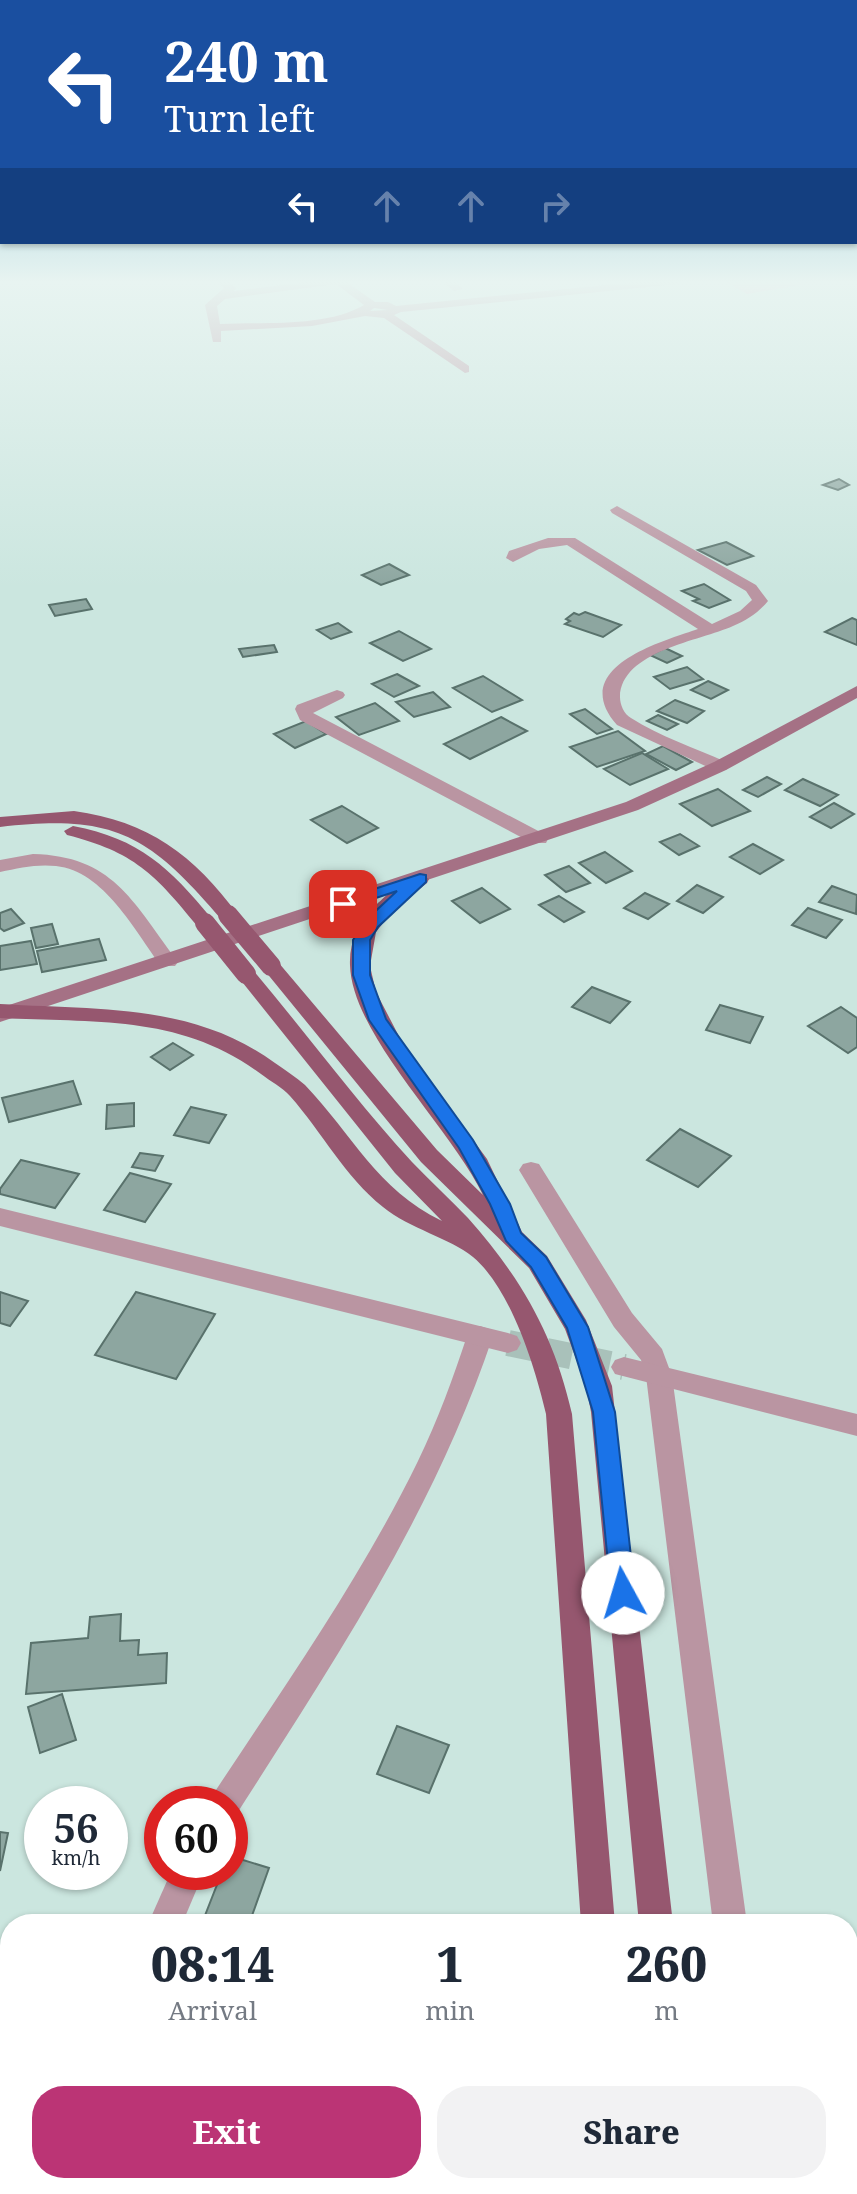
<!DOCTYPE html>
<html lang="en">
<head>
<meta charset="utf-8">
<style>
	:root { --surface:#fff; --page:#f2f2f3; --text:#1f2937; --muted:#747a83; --accent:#bb3475 }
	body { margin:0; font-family:"Noto Serif",serif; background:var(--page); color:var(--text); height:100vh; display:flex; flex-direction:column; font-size:30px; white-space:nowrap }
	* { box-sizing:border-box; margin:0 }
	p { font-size:26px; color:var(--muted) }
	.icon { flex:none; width:44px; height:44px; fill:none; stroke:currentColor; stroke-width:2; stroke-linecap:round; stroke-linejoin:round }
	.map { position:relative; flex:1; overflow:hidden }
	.side { position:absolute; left:0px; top:1914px; width:858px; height:280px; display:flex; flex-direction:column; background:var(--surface); border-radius:32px 32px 0 0; box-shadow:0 2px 6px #0004 }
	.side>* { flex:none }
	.banner { position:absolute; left:0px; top:0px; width:858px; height:244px; box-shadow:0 2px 6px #0004; background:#1a4fa0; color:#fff; overflow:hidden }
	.speed { position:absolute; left:24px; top:1786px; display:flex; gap:16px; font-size:40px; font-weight:700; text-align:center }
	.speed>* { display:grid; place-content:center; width:104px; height:104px; border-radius:50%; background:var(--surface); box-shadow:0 2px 6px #0004; line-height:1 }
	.speed small { font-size:20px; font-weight:400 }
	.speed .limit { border:12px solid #d22; background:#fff; color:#111 }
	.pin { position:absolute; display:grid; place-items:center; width:68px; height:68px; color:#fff; margin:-34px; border-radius:16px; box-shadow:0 4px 12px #0006 }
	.me { position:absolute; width:88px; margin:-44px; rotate:354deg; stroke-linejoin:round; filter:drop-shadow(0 0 6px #0008) }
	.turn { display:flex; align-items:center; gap:28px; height:168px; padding:0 32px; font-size:36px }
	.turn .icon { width:104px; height:104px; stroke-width:2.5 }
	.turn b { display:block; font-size:56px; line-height:68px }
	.lanes { display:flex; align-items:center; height:76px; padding:0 32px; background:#0003; justify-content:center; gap:40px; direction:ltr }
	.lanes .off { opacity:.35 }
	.eta { display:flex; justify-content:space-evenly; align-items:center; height:136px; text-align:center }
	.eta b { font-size:48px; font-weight:800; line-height:56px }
	.cta { display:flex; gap:16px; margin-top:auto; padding:16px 32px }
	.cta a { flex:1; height:92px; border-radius:32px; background:var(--accent); color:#fff; font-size:32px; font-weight:800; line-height:92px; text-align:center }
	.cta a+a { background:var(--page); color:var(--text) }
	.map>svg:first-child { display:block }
	.green { fill:#f0aec6 }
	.building { fill:#8da6a0; stroke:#59726c; stroke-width:2 }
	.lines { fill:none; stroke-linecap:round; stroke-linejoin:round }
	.tertiary-tunnel { stroke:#a9c1ba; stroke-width:26; stroke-dasharray:26 13; stroke-linecap:butt }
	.minor { fill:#ba95a2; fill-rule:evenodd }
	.tertiary { fill:#ba95a2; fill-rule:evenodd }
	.secondary { fill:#a57185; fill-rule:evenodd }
	.primary { fill:#96576f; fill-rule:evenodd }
	.primary-bridge { stroke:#96576f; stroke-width:20 }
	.route { fill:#1a73e8; stroke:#114b97; stroke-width:2 }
</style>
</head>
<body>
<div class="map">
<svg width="857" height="2194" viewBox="0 0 857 2194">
	<rect width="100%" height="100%" fill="#cbe6df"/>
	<!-- green -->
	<path class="green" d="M724 281H815L817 282 747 294Z"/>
	<!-- building -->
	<g class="building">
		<path d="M839 479 849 485 838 490 823 485Z"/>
		<path d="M726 542 753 556 727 565 698 550Z"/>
		<path d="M389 564 409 575 381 585 362 575Z"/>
		<path d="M704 584 730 600 709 608 693 601 699 599 682 591Z"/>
		<path d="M86 599 92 609 55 616 49 605Z"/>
		<path d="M585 612 621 625 603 637 565 624 570 621 566 619 574 613 579 615Z"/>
		<path d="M852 618 857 620V645L825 632Z"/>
		<path d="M338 623 351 632 331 639 317 630Z"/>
		<path d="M399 631 431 649 403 661 370 643Z"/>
		<path d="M274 645 277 652 243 657 239 649Z"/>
		<path d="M665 648 682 656 667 663 650 655Z"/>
		<path d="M687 667 703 679 670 689 654 677Z"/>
		<path d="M397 674 419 686 394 697 372 684Z"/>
		<path d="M483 676 522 700 492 712 453 688Z"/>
		<path d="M708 681 728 690 711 699 691 690Z"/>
		<path d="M433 692 450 707 414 717 396 702Z"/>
		<path d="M675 700 704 711 687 723 657 711Z"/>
		<path d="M375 703 399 721 359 735 336 717Z"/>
		<path d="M585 709 612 729 597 734 570 714Z"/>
		<path d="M658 715 678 724 667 730 647 721Z"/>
		<path d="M501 717 527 731 470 759 444 744Z"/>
		<path d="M306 721 326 734 295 748 274 734Z"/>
		<path d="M618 731 645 751 597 767 570 747Z"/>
		<path d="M663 746 692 762 676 770 646 754Z"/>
		<path d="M642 753 668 769 630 785 604 769Z"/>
		<path d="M767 777 781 784 758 797 743 790Z"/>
		<path d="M803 779 838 795 820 806 785 790Z"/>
		<path d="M718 789 750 811 712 826 680 804Z"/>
		<path d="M834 803 854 814 831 828 810 817Z"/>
		<path d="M342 806 378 828 347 843 311 820Z"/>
		<path d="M680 834 699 846 679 855 660 842Z"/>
		<path d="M753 844 783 860 760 874 730 857Z"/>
		<path d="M605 852 632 871 606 883 579 863Z"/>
		<path d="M569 866 590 883 566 892 545 875Z"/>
		<path d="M697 885 723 897 703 913 677 901Z"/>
		<path d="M832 886 857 895 856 914 819 902Z"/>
		<path d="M482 888 510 909 480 923 452 901Z"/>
		<path d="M645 893 669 904 648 919 624 908Z"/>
		<path d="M559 896 584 912 564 922 539 905Z"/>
		<path d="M808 908 842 920 826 938 792 925Z"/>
		<path d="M11 909 24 923 4 931 0 928V913Z"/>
		<path d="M52 924 58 944 36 948 31 928Z"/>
		<path d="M99 939 106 960 42 972 37 951Z"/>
		<path d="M31 941 37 964 0 970V946Z"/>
		<path d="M592 987 630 1002 610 1023 572 1007Z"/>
		<path d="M720 1005 763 1017 750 1043 706 1030Z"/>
		<path d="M841 1007 857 1018V1047L848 1053 808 1026Z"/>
		<path d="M173 1043 193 1055 170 1070 151 1057Z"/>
		<path d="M73 1081 81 1104 9 1122 2 1098Z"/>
		<path d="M134 1103V1126L106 1129 107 1105Z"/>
		<path d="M191 1107 226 1115 209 1143 174 1135Z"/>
		<path d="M680 1129 731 1156 698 1187 647 1160Z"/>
		<path d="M140 1153 163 1156 155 1171 132 1167Z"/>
		<path d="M21 1160 79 1174 55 1208 0 1194V1189Z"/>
		<path d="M130 1173 171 1184 145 1222 104 1210Z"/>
		<path d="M0 1292 28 1301 10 1326 0 1323Z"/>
		<path d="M136 1292 215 1314 176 1379 95 1355Z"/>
		<path d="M121 1614 120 1641 139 1640 138 1655 167 1653 166 1683 26 1694 31 1643 88 1638 90 1617Z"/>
		<path d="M62 1694 76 1740 40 1753 28 1707Z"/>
		<path d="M397 1726 449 1745 429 1793 377 1774Z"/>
		<path d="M0 1832 8 1833 0 1871Z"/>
		<path d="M230 1856 269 1868 249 1924H224L204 1918 222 1872H230Z"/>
	</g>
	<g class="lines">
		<!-- tertiary-tunnel -->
		<path class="tertiary-tunnel" d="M508 1343 624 1367"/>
		<!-- minor -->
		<g class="minor">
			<path d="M216 281H228L236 288 234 291 314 281H345L375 302H388L396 306 646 281H682L677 284 401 312 394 315 469 366V372L465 373 384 318 365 316 312 326 221 331V342H213L205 305 224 288ZM336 284 364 305C327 327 266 322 220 324L217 306 225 299ZM374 308 388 310 370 311Z"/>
			<path d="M442 281H454L463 289 454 291Z"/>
			<path d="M617 506 756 585 768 601C758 613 747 620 733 626 700 641 621 651 620 697 620 705 624 714 631 718 659 736 695 748 726 762L729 766 726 770H714L617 725C567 668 660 642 698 629L567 545 539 549 513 562 506 558 509 551 548 538H575L712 624 740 611 752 600 746 591 612 513 610 510Z"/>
			<path d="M337 690 343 692 345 695 343 698 313 713 546 835 548 839 546 843H532L300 720 295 709 297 705Z"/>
			<path d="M33 854C112 856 132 900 175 958L178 962 175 966H161C135 931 104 871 56 866 36 864 19 868 0 872V860Z"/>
			<path d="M531 1162 539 1164 632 1313 662 1349 672 1376 747 1924H713L646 1376 641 1360 614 1327 519 1170 523 1164Z"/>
			<path d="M480 1326 489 1329 493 1336C433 1514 336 1658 236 1815L230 1817V1804H209L214 1793C285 1685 361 1578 418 1461 438 1420 453 1378 467 1336L471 1329Z"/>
			<path d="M171 1872H204L182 1924H148Z"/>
			<path d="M94 2184H132L130 2194H92Z"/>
			<path d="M744 2184H782L784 2194H746Z"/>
		</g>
		<!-- tertiary -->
		<g class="tertiary">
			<path d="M0 1208 508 1333 517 1336 521 1343 517 1350 508 1353 0 1226Z"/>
			<path d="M624 1357 857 1414V1436L615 1374 611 1367 615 1360Z"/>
		</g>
		<!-- secondary -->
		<path class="secondary" d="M857 686V698L726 770 638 810 0 1022V1008L626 802 714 762Z"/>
		<!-- primary -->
		<g class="primary">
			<path d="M74 811C148 821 194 855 238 915L228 921 221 919C148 834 114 814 0 827V817Z"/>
			<path d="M73 826C140 839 169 867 212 919L215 923 212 927H198C155 874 134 852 67 835L64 831Z"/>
			<path d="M420 873 429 879 427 883 393 910 376 932 370 966 376 992 403 1044 487 1159 522 1232 547 1256 586 1320 612 1386 673 1924H639L591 1412 586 1386 565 1329 529 1268 421 1162 261 966 264 962H278L437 1150 483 1195C451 1128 352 1035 350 965 349 941 359 922 376 905 388 894 404 877 420 873Z"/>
			<path d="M246 968 253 970C306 1033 356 1101 412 1162 430 1181 450 1199 468 1218 522 1279 554 1335 572 1414L615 1924H581L546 1414C535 1367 511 1289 473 1257 450 1238 410 1229 383 1207 345 1177 322 1132 290 1096 282 1087 270 1081 261 1074 180 1014 96 1023 0 1018V1004C97 1010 193 1003 275 1063 285 1070 296 1077 305 1085 353 1135 376 1189 442 1221L395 1173 239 978 236 974Z"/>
			<path d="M599 2184H637L638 2194H600Z"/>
			<path d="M663 2184H701L702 2194H664Z"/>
		</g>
		<!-- primary-bridge -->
		<g class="primary-bridge">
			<path d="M228 915 271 966"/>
			<path d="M205 923 246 974"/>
		</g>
	</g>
	<!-- sky -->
	<linearGradient id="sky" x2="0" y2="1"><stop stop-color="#66b3ca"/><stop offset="0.48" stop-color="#e8f4f1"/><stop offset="1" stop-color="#e8f4f1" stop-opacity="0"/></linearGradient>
	<rect width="857" height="588" fill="url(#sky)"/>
	<!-- route -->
	<path class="route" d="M420 874 426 875V882L378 927 370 940V975L386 1019 473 1140 510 1204 521 1233 546 1257 588 1327 615 1412 635 1593 631 1600 623 1603 614 1600 611 1593 593 1412 567 1328 531 1267 506 1241 490 1204 459 1148 369 1020 353 975V940L365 921 397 891 343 909 335 904 338 901Z"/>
</svg>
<div class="speed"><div>56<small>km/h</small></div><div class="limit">60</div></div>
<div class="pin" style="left:343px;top:904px;background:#d93025"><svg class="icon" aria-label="arrive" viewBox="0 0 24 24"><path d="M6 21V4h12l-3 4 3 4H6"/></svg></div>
<svg class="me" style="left:623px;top:1593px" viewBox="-20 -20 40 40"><circle r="19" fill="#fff"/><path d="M0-13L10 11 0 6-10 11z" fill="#1a73e8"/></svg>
<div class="banner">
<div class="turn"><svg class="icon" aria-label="left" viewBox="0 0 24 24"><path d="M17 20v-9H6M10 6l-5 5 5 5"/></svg><div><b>240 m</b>Turn left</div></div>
<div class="lanes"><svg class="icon" aria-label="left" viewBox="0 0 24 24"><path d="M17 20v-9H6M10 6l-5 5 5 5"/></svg><svg class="icon off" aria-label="ahead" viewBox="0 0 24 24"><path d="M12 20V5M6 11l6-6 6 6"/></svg><svg class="icon off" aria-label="ahead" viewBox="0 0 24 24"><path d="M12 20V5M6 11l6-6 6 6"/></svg><svg class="icon off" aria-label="right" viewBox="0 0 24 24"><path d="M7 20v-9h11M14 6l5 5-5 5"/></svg></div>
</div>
<section class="side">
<div class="eta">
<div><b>08:14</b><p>Arrival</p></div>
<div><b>1</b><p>min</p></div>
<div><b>260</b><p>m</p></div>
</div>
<div class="cta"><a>Exit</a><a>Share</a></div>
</section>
</div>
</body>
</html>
